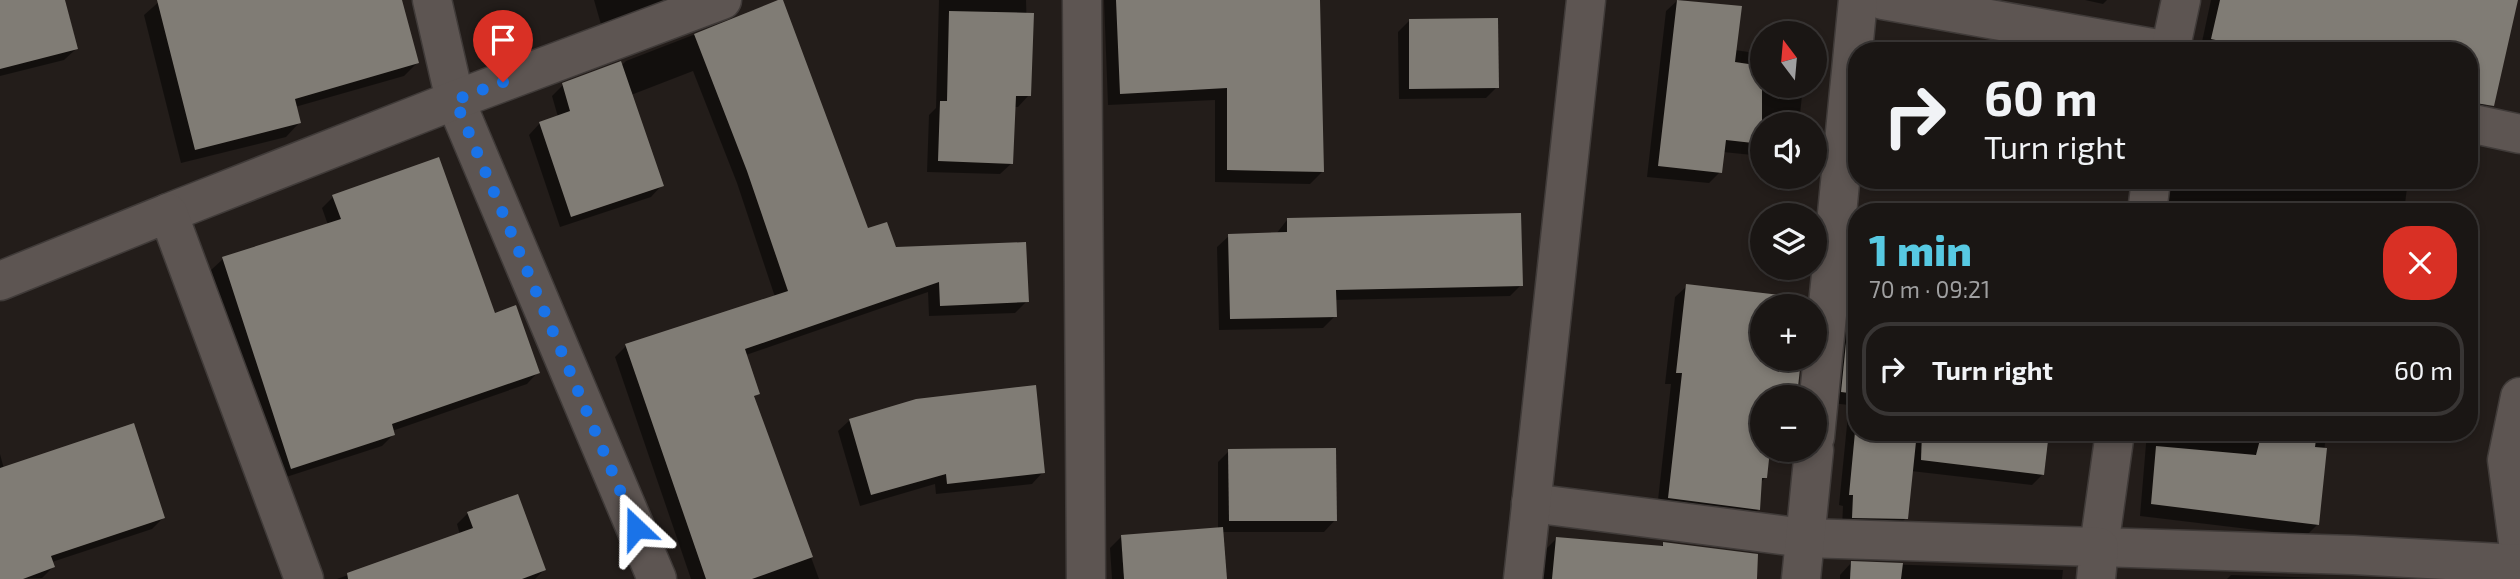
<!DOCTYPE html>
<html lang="en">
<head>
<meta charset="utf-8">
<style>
	:root { --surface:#1a1614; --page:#231f1d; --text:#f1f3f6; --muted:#9f9fa0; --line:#383534; --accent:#57c9e2 }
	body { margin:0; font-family:"Exo 2",sans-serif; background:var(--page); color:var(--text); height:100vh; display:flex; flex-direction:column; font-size:26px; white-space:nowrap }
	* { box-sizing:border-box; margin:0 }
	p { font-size:23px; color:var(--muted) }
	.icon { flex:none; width:38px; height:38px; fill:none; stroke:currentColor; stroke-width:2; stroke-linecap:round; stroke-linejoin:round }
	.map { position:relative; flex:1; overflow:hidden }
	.drawer { position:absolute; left:1848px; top:203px; width:630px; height:238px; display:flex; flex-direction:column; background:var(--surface); border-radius:28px; box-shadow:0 4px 10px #0003,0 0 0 2px var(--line) }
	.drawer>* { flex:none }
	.banner { position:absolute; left:1848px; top:42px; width:630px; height:147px; border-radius:28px; box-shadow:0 4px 10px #0003,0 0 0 2px var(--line); background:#1a1614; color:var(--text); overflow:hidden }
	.needle { width:46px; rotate:344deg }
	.tools { position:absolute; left:1750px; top:21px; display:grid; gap:14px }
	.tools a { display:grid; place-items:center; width:77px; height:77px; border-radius:50%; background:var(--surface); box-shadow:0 4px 10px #0003,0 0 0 2px var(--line); font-size:35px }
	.pin { position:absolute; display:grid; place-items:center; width:60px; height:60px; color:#fff; margin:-72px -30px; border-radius:50% 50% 50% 0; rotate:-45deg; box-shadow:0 0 7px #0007 }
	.pin .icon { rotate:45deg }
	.me { position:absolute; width:77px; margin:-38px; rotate:337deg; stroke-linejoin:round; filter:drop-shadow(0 0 5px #0008) }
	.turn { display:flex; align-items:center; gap:24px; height:147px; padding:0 21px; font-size:32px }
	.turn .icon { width:91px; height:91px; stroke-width:2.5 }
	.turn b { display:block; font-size:49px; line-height:60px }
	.round { display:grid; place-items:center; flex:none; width:74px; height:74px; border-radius:28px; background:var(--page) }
	.head { display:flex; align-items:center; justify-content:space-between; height:119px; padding:0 21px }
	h1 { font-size:42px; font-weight:800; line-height:52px; color:var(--accent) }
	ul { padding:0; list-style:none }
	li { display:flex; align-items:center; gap:21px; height:94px; margin:0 14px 10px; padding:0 7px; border:4px solid var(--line); border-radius:28px }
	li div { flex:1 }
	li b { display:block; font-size:26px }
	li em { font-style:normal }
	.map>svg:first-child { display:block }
	.shadow { fill:#0007 }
	.building { fill:#807c75 }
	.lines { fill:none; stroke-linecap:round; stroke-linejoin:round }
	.minor-casing { stroke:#403b39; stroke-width:41 }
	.minor { stroke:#5d5552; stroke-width:38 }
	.route { stroke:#1a73e8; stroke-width:12; stroke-dasharray:0 21.6 }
</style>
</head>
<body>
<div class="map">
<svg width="2520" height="579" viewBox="0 0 2520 579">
	<rect width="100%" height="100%" fill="#231d1a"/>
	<!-- shadow -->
	<g class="shadow">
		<path d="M0 0H63L76 49 64 60 0 76Z"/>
		<path d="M161 0H400L418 62 404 76 295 107 299 123 286 137 181 163 144 15Z"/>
		<path d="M594 0H674L602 28Z"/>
		<path d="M939 0H1026L1029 95 1018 107H1014L1012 163 1000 174 927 172 929 115 936 108Z"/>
		<path d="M1104 0H1318L1322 172 1310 184 1215 182V100L1108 105Z"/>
		<path d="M1678 0 1740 7 1735 50 1762 54V86H1803L1799 124H1762V156L1723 152 1720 172 1709 183 1647 177 1666 11Z"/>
		<path d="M2085 0H2107L2103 4Z"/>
		<path d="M2211 0H2516L2495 96 2483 108 2469 106V51H2200Z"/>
		<path d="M781 1 867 230 894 249 1027 301 1015 313 929 316 928 292 746 355 758 393 753 398 819 579H691L615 357 626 346 775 297 737 183 693 71 631 95 662 185 651 197 560 227 529 135 540 123 558 117 552 96 563 85 621 66 626 61Z"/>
		<path d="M1409 21 1497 87 1486 98 1399 99 1398 32Z"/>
		<path d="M2166 180H2408L2404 212H2162Z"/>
		<path d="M333 197 494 315 538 372 527 384 392 431 393 435 382 446 280 479 211 270 223 259 328 225 322 208Z"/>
		<path d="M1287 220 1521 285 1510 296 1334 300 1335 316 1323 328 1219 330 1217 247 1229 236 1276 234Z"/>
		<path d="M1687 286 1805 301 1804 306H1762V359H1799L1796 386 1785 397H1762V450H1768L1765 478 1760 483 1759 509 1747 521 1657 509 1671 384H1665L1675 297Z"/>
		<path d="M1851 307 1857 308V432H2048L2043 474 2032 485 1911 471 1906 518 1895 529 1842 528 1843 506 1839 505 1849 405 1831 403 1840 318Z"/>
		<path d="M850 420 1043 472 1032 484 936 494 935 484 860 506 838 431Z"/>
		<path d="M2147 432H2326L2318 524 2306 536 2140 516Z"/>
		<path d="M1229 451 1335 520 1324 532H1222L1225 579H1112L1110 548 1122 536 1218 529V462Z"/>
		<path d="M0 454 4 469 163 518 152 529 52 562 53 567 42 578 0 579Z"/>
		<path d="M468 513 544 570 535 579H337L460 535 457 524Z"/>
		<path d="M1556 539 1660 547 1664 544 1755 579H1542L1545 550Z"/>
		<path d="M1851 563 2063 570 2062 579H1840V575Z"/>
		<path d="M2231 575 2325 578 2227 579Z"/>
	</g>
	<!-- building -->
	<g class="building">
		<path d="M0 0H65L78 49 0 69Z"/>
		<path d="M157 0H402L419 63 295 99 301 123 195 150Z"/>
		<path d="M778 0H783L868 228 887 222 896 247 1026 242 1029 302 940 306 939 282 745 349 760 394 754 396 813 557 752 579H706L625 344 788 291 747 171 694 34Z"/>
		<path d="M1116 0H1320L1324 172 1227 170V88L1120 94Z"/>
		<path d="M1677 0 1742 6 1735 62 1762 66V144L1726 140 1722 173 1658 166Z"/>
		<path d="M2220 0H2518L2494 106 2469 102V51H2267L2211 39Z"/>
		<path d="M949 11 1034 13 1031 96H1016L1013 164 938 161 940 101H947Z"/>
		<path d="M1498 18 1499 88 1409 89V19Z"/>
		<path d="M621 61 664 186 571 217 539 122 570 111 562 83Z"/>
		<path d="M439 157 495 313 516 305 540 373 392 424 395 435 291 469 222 257 341 219 332 195Z"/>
		<path d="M1521 213 1523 286 1336 290 1337 317 1230 319 1228 234 1287 232V218Z"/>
		<path d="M1686 284 1807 298 1806 306H1762V359H1801L1798 387 1777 385 1776 397H1762V450H1770L1767 478H1762L1760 510 1668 498 1682 373H1676Z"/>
		<path d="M1850 303 1857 304V394L1841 392Z"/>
		<path d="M1036 385 1045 473 947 484 946 474 871 495 849 419 916 399Z"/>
		<path d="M134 423 165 518 51 556 55 567 23 579H0V468Z"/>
		<path d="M1855 432H1917L1908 519 1852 518 1853 495H1849Z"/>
		<path d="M1922 432H2049L2044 475 1921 460Z"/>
		<path d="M2262 432H2317L2315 447 2327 448 2319 525 2151 504 2156 446 2256 455Z"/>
		<path d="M1336 448 1337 521H1229L1228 449Z"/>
		<path d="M518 494 546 570 522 579H348L347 573 473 528 467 512Z"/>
		<path d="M1223 527 1227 579H1124L1121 535Z"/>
		<path d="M1556 537 1663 546V542L1758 554 1757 579H1552Z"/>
		<path d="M1851 561 1903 563 1901 579H1850Z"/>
	</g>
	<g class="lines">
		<!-- minor casing -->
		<g class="minor-casing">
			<g id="minor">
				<path d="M432 0 455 100 657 579"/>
				<path d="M1082 0 1086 579"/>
				<path d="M1883 0 2169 51"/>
				<path d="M2170 51 2181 0"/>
				<path d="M2469 123 2520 134"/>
				<path d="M2147 212 2151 180"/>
				<path d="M168 213 455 100 722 0"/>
				<path d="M0 281 168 213 304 579"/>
				<path d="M2520 397 2507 460 2520 557"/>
				<path d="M2115 432 2099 547 2353 555 2520 564"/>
				<path d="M1815 437 1858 0"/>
				<path d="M1531 503 1805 538 2099 547 2096 579"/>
				<path d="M1523 579 1586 0"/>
				<path d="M1801 579 1814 450"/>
			</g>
		</g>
		<!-- minor -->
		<use href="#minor" class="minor"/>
	</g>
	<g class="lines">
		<!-- route -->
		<path class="route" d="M503 82 455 100 636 528"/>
	</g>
</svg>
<div class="tools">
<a><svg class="needle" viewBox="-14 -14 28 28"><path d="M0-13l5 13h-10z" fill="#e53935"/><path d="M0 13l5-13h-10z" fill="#9f9fa0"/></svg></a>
<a><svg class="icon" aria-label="sound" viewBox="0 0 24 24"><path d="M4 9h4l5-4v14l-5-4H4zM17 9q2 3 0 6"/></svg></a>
<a><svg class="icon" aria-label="layers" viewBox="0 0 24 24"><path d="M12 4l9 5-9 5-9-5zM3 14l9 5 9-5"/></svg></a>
<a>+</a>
<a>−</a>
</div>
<div class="pin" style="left:503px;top:82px;background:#d93025"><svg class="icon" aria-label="arrive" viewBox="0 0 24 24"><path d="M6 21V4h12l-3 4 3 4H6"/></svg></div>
<svg class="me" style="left:636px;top:528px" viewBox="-20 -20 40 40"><path d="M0-17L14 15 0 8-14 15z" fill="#1a73e8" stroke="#fff" stroke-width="4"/></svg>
<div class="banner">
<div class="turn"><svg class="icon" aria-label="right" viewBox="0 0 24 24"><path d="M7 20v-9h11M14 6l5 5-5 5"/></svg><div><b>60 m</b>Turn right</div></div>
</div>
<section class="drawer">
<div class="head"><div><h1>1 min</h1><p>70 m · 09:21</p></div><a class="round" style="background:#d93025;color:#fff"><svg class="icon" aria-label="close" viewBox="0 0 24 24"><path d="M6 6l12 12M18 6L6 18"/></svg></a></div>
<ul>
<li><svg class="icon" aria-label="right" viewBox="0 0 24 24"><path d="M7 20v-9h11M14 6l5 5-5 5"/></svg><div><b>Turn right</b></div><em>60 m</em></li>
</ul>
</section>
</div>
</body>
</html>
